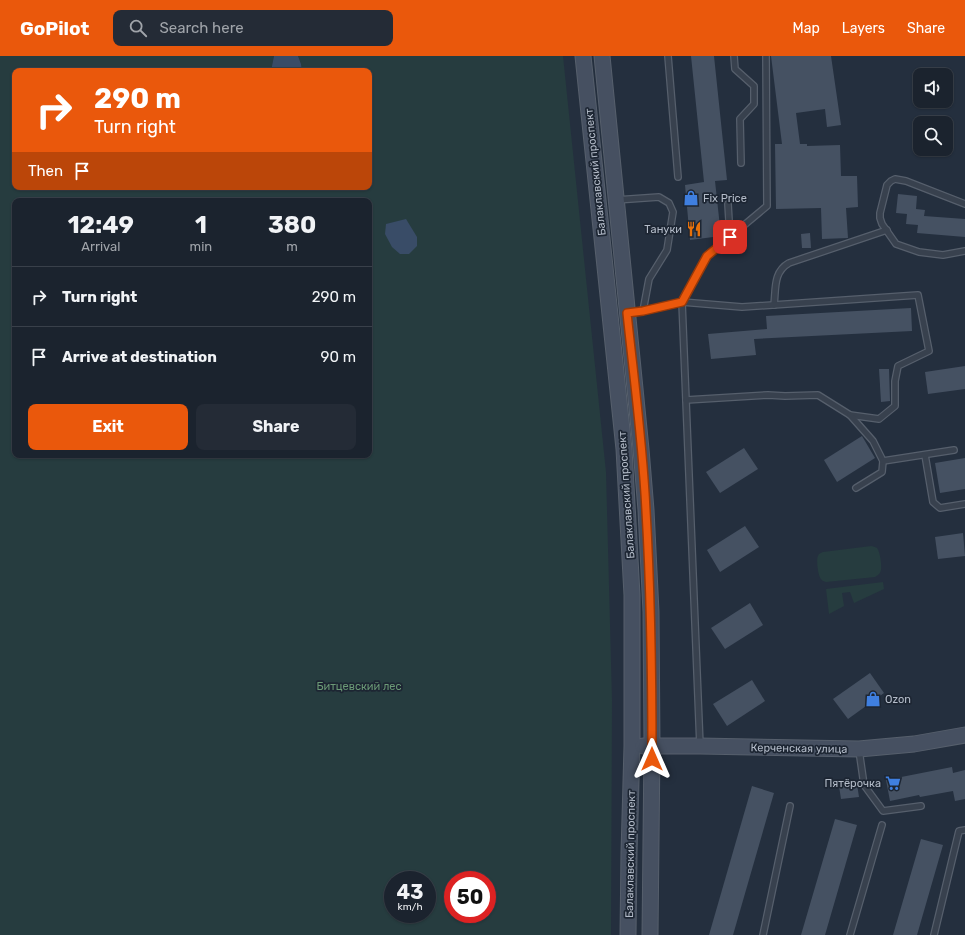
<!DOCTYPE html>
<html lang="en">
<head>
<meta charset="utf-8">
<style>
	:root { --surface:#1b232e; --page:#242b36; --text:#f1f3f6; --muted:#a0a4aa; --line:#39404a; --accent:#ea580c }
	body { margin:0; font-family:Rubik,sans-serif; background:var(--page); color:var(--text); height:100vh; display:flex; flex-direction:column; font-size:15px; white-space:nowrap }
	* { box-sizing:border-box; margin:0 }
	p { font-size:13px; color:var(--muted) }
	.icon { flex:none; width:22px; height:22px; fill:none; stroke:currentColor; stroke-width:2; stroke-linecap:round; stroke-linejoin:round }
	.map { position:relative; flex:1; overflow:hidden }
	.side { position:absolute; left:12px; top:142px; width:360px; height:260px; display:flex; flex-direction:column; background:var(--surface); border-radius:8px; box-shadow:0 1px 3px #0004,0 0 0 1px var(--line) }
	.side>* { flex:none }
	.banner { position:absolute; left:12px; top:12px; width:360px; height:122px; border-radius:8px; box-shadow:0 1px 3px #0004,0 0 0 1px var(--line); background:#ea580c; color:#fff; overflow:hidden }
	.tools { position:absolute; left:913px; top:12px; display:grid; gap:8px }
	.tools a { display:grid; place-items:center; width:40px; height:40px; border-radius:8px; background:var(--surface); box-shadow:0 1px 3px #0004,0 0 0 1px var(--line); font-size:20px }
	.speed { position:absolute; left:384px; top:815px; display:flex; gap:8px; font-size:20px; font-weight:700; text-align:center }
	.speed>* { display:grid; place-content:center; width:52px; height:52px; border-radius:50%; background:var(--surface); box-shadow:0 1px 3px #0004,0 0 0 1px var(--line); line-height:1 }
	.speed small { font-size:10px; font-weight:400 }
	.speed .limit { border:6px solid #d22; background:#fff; color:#111 }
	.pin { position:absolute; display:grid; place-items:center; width:34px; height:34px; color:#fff; margin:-17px; border-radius:8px; box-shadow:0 2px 6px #0006 }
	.me { position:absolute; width:44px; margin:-22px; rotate:0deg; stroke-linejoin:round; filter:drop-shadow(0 0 3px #0008) }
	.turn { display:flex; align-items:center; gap:14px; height:84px; padding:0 16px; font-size:18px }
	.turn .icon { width:52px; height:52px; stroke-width:2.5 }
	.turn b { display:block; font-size:28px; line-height:34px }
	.then { display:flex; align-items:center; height:38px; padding:0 16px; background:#0003; gap:8px; font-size:15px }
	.eta { display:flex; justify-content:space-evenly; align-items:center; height:68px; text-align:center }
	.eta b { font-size:24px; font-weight:700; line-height:28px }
	.action { display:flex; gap:8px; margin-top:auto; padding:8px 16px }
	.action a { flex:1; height:46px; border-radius:8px; background:var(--accent); color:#fff; font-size:16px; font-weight:700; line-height:46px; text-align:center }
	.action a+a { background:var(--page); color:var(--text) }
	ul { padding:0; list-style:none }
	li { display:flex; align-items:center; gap:12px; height:60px; padding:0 16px; border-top:1px solid var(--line) }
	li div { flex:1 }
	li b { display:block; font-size:15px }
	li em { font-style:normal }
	header { display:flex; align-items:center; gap:24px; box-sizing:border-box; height:56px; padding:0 20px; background:var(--accent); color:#fff }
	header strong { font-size:19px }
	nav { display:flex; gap:22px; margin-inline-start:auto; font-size:14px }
	.search { width:280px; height:36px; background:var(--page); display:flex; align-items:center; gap:10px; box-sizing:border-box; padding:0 14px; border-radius:8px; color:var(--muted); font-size:15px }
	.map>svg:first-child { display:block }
	.green { fill:#263c3f; fill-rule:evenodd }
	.water { fill:#394c67 }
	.building { fill:#455162 }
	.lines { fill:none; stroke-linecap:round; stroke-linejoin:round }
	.lane-casing { stroke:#565f6c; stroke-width:8 }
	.secondary-casing { stroke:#565f6c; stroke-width:17 }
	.lane { stroke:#38414e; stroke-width:5.5 }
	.secondary { stroke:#465061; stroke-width:15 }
	.route-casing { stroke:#983908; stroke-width:10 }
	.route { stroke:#ea580c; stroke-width:7 }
	.labels { text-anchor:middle; stroke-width:3.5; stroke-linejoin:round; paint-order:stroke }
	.street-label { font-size:11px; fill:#b4bcc9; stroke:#1d2633 }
	.poi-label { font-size:11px; fill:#b4bcc9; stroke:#1d2633; text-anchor:start }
	.park-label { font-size:11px; fill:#6b9a76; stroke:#1d2633 }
</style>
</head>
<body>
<header>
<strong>GoPilot</strong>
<div class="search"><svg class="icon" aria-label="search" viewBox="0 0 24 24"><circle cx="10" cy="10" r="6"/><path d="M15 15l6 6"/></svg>Search here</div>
<nav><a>Map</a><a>Layers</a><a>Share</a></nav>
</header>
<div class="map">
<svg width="965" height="879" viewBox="0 0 965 879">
	<rect width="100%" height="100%" fill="#242f3e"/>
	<!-- green -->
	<g class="green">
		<path d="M0 0H274L271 15H15V131H369V15H302L301 8 298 0H563L606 416 612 644 611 879H0ZM15 145H369V399H15ZM393 824H427V858H393ZM453 824H487V858H453Z"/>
		<path d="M871 490C873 490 875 491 877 492 880 495 882 510 881 514 880 518 878 519 875 521L826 526C824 525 822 525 821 523 818 520 816 503 818 500 819 497 821 497 823 496Z"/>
		<path d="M883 526 884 533 854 547 850 536 842 537 844 550 829 558 826 533Z"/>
	</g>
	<!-- water -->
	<g class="water">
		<path d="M274 0H298L301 8 302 15H271Z"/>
		<path d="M406 163 417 181V190L409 198H400L392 191 385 178 386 168Z"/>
	</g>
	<!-- building -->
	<g class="building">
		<path d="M691 0H714L727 124 715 125 721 180 690 184 685 129 704 126Z"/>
		<path d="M771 0H831L841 69 827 71 825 53 796 57 800 88H807V90L840 89 841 120H857L858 151 846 152 848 182 822 183 821 152 776 153 775 88H782Z"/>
		<path d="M898 138 917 140 916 153 925 154 924 160 965 163V181L917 177 918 169 906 168 907 158 896 157Z"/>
		<path d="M810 177 811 192H802L801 178Z"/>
		<path d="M911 252 912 275 754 283 756 299 711 303 708 278 767 273 766 260Z"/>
		<path d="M965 310V333L928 338 925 316Z"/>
		<path d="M879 313H889L890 345 881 346Z"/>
		<path d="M862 380 875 402 837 426 824 404Z"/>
		<path d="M744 392 758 413 720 437 706 416Z"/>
		<path d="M965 402V433L940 437 935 407Z"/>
		<path d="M745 470 759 491 720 516 707 494Z"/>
		<path d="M963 477 965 500 938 503 935 481Z"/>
		<path d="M750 547 763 569 725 593 711 572Z"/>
		<path d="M870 617 884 637 848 663 833 643Z"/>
		<path d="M752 624 765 645 727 670 713 648Z"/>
		<path d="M952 711 953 717 965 714V743L955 745 953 735 920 741 919 739 890 745 886 724Z"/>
		<path d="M857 728 859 741 841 743 839 730Z"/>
		<path d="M752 730 774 737 733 879H709Z"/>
		<path d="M835 763 857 769 825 879H801Z"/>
		<path d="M921 783 943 789 917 879H893Z"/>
	</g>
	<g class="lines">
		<!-- lane casing -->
		<g class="lane-casing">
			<g id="lane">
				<path d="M668 0 678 121"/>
				<path d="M734 0 735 13 754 30V48L740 63 741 107"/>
				<path d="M616 144 659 141 669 147 673 156 667 194 649 223 643 255"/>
				<path d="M728 148 730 181"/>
				<path d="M965 148 906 125 895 123 891 125 887 129 880 157V162L882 168 896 188 919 196 943 199 965 195"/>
				<path d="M774 249C776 233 773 216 789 207L887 174"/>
				<path d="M628 257 643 255 682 246 742 251 918 239 929 295 898 310 895 325V350L879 363 850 359 818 339 785 340 768 339 686 344"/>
				<path d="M850 359 873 385 883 405 882 416 856 432"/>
				<path d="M925 399 933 446 940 452 965 448"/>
				<path d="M883 405 954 394"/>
				<path d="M700 690 682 246 707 200 767 150 766 0"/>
				<path d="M859 694 864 729 883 755 921 750"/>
				<path d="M763 879 790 750"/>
				<path d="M850 879 882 769"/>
				<path d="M934 879 959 775 965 774"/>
			</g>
		</g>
		<!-- secondary casing -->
		<g class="secondary-casing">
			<g id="secondary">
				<path d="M583 0 624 393 632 539V690L629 797 628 879"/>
				<path d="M602 0 641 393 646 454 651 556 652 690 650 879"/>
				<path d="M643 690H700L859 693 914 688 965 679"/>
			</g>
		</g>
		<!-- lane -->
		<use href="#lane" class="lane"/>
		<!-- secondary -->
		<use href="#secondary" class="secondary"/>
	</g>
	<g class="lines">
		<!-- route casing -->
		<g class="route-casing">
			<path id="route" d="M652 703C652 620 651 538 646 455 643 389 634 323 627 257L643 255 682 246 707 200 730 181"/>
		</g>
		<!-- route -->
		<use href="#route" class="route"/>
	</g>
	<!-- icons -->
	<defs>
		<g id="shop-bare" transform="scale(1.2)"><path d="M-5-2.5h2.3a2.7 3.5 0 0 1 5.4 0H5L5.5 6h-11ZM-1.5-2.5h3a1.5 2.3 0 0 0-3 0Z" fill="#3f7fe0" stroke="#1d2633" stroke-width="2.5" paint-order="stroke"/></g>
		<g id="restaurant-bare" transform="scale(1.2)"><path d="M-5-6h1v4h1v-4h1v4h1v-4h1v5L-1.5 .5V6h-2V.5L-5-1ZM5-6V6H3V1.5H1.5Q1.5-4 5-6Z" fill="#e8710a" stroke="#1d2633" stroke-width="2.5" paint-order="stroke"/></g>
		<g id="supermarket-bare" transform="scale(1.2)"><path d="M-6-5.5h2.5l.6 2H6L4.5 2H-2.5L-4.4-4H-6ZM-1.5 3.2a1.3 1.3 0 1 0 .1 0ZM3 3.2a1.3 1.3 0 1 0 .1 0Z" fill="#3f7fe0" stroke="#1d2633" stroke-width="2.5" paint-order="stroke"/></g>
	</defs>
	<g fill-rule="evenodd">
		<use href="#shop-bare" x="691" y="142"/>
		<use href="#restaurant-bare" x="694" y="173"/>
		<use href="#shop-bare" x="873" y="643"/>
		<use href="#supermarket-bare" x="893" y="727"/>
	</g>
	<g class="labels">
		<!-- street labels -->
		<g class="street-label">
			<text transform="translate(595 116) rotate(-96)" y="4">Балаклавский проспект</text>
			<text transform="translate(626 439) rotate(-94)" y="4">Балаклавский проспект</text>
			<text transform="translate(799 692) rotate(1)" y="4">Керченская улица</text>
			<text transform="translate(630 798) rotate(-89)" y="4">Балаклавский проспект</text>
		</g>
		<!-- poi labels -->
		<g class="poi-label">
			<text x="703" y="146">Fix Price</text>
			<text x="682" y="177" text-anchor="end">Тануки</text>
			<text x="885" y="647">Ozon</text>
			<text x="881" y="731" text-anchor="end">Пятёрочка</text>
		</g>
		<!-- park labels -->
		<g class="park-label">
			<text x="359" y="634">Битцевский лес</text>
		</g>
	</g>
</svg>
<div class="tools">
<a><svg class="icon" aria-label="sound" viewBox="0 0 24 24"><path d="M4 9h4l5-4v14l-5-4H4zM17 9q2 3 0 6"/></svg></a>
<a><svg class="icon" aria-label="search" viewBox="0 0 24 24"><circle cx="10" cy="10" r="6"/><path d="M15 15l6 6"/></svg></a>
</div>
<div class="speed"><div>43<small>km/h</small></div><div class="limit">50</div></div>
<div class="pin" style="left:730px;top:181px;background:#d93025"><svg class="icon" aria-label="arrive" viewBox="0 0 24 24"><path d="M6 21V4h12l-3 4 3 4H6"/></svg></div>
<svg class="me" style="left:652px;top:703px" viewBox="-20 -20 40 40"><path d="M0-17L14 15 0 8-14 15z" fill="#ea580c" stroke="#fff" stroke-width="4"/></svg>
<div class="banner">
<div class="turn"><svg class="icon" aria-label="right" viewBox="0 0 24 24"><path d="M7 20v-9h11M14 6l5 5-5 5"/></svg><div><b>290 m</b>Turn right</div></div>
<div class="then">Then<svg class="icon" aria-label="arrive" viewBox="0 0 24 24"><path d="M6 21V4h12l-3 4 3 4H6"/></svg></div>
</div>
<section class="side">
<div class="eta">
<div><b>12:49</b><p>Arrival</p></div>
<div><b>1</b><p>min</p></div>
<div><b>380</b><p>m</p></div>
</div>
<ul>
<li><svg class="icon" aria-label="right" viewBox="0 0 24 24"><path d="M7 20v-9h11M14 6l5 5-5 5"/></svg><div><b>Turn right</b></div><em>290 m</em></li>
<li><svg class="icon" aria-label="arrive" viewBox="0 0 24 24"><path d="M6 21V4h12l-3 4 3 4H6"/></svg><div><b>Arrive at destination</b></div><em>90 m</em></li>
</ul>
<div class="action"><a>Exit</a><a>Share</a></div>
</section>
</div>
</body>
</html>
